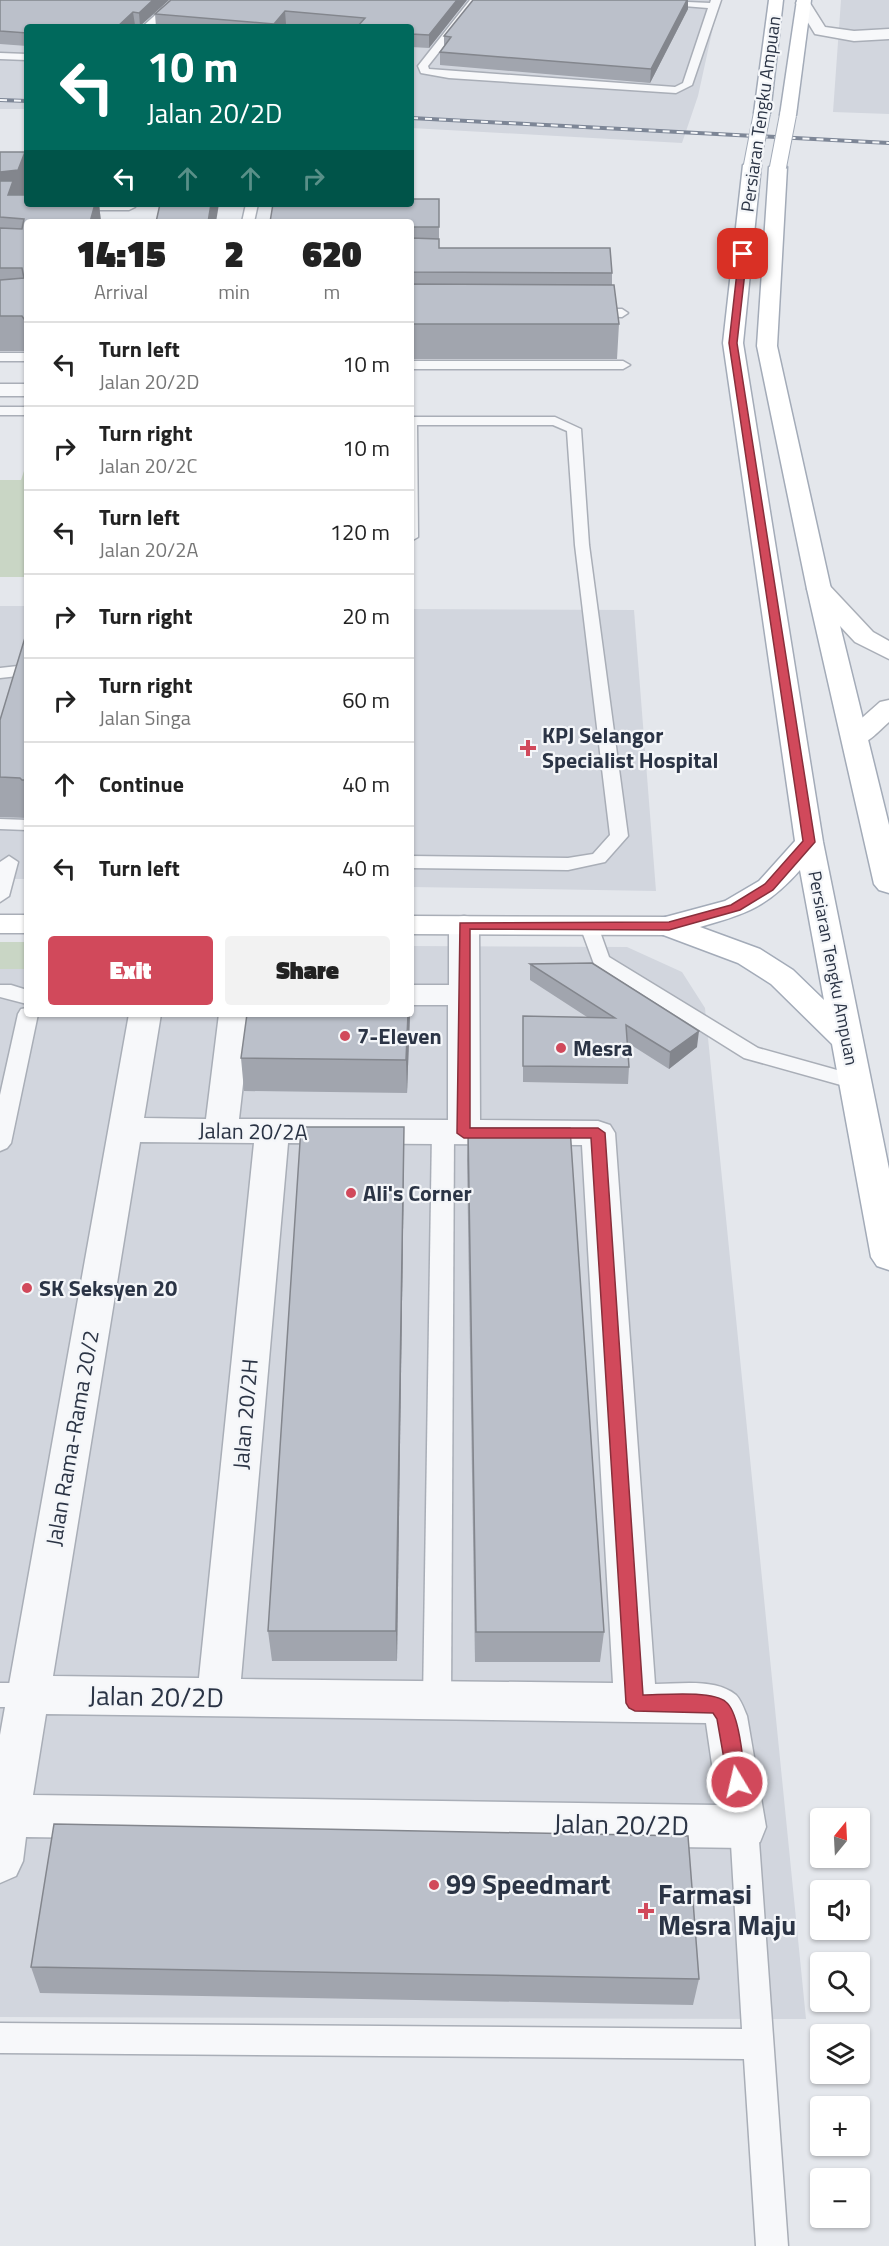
<!DOCTYPE html>
<html lang="en">
<head>
<meta charset="utf-8">
<style>
	:root { --surface:#fff; --page:#f2f2f2; --text:#222; --muted:#767676; --line:#e0e0e0; --accent:#d1495b }
	body { margin:0; font-family:"Titillium Web",sans-serif; background:var(--page); color:var(--text); height:100vh; display:flex; flex-direction:column; font-size:22px; white-space:nowrap }
	* { box-sizing:border-box; margin:0 }
	p { font-size:20px; color:var(--muted) }
	.icon { flex:none; width:33px; height:33px; fill:none; stroke:currentColor; stroke-width:2; stroke-linecap:round; stroke-linejoin:round }
	.map { position:relative; flex:1; overflow:hidden }
	.panel { position:absolute; left:24px; top:219px; width:390px; height:798px; display:flex; flex-direction:column; background:var(--surface); border-radius:6px; box-shadow:0 2px 4px #0004 }
	.panel>* { flex:none }
	.guide { position:absolute; left:24px; top:24px; width:390px; height:183px; border-radius:6px; box-shadow:0 2px 4px #0004; background:#00695c; color:#fff; overflow:hidden }
	.needle { width:39px; rotate:18deg }
	.tools { position:absolute; left:810px; top:1808px; display:grid; gap:12px }
	.tools a { display:grid; place-items:center; width:60px; height:60px; border-radius:6px; background:var(--surface); box-shadow:0 2px 4px #0004; font-size:30px }
	.pin { position:absolute; display:grid; place-items:center; width:51px; height:51px; color:#fff; margin:-26px; border-radius:12px; box-shadow:0 3px 9px #0006 }
	.me { position:absolute; width:66px; margin:-33px; rotate:351deg; stroke-linejoin:round; filter:drop-shadow(0 0 4px #0008) }
	.turn { display:flex; align-items:center; gap:21px; height:126px; padding:0 24px; font-size:27px }
	.turn .icon { width:78px; height:78px; stroke-width:2.5 }
	.turn b { display:block; font-size:42px; line-height:51px }
	.lanes { display:flex; align-items:center; height:57px; padding:0 24px; background:#0003; justify-content:center; gap:30px; direction:ltr }
	.lanes .off { opacity:.35 }
	.eta { display:flex; justify-content:space-evenly; align-items:center; height:102px; text-align:center }
	.eta b { font-size:36px; font-weight:800; line-height:42px }
	.action { display:flex; gap:12px; margin-top:auto; padding:12px 24px }
	.action a { flex:1; height:69px; border-radius:6px; background:var(--accent); color:#fff; font-size:24px; font-weight:800; line-height:69px; text-align:center }
	.action a+a { background:var(--page); color:var(--text) }
	ul { padding:0; list-style:none }
	li { display:flex; align-items:center; gap:18px; height:84px; padding:0 24px; border-top:2px solid var(--line) }
	li div { flex:1 }
	li b { display:block; font-size:22px }
	li em { font-style:normal }
	.map>svg:first-child { display:block }
	.built { fill:#d2d6de }
	.green { fill:#c9d6c5 }
	.lines { fill:none; stroke-linecap:round; stroke-linejoin:round }
	.lane-casing { stroke:#a9aeb7; stroke-width:3 }
	.street-casing { stroke:#a9aeb7; stroke-width:3 }
	.secondary-casing { stroke:#a9aeb7; stroke-width:3 }
	.primary-casing { stroke:#a3abb8; stroke-width:3 }
	.lane { fill:#f7f8fa; fill-rule:evenodd }
	.street { fill:#f7f8fa; fill-rule:evenodd }
	.secondary { fill:#fff; fill-rule:evenodd }
	.primary { fill:#fff; fill-rule:evenodd }
	.rail-casing { stroke:#7d8696; stroke-width:4 }
	.rail { stroke:#f4f6f9; stroke-width:2; stroke-dasharray:7; stroke-linecap:butt }
	.primary-bridge-casing { stroke:#a3abb8; stroke-width:18; stroke-linecap:butt }
	.primary-bridge { stroke:#fff; stroke-width:16 }
	.wall { fill:#a1a5ae }
	.shaded-wall { fill:#83868d }
	.building { fill:#bbc0ca; stroke:#83868d; stroke-width:1.5 }
	.route { fill:#d1495b; stroke:#882f3b; stroke-width:1.5 }
	.poi-dot { fill:#d1495b; stroke:#f4f6f9; stroke-width:2 }
	.labels { text-anchor:middle; stroke-width:4.5; stroke-linejoin:round; paint-order:stroke }
	.far-street-label { font-size:18px; fill:#2b3445; stroke:#f4f6f9 }
	.poi-label { font-size:22px; font-weight:bold; fill:#2b3445; stroke:#f4f6f9; text-anchor:start }
	.street-label { font-size:22px; fill:#2b3445; stroke:#f4f6f9 }
	.near-street-label { font-size:27px; fill:#2b3445; stroke:#f4f6f9 }
	.near-poi-label { font-size:27px; font-weight:bold; fill:#2b3445; stroke:#f4f6f9; text-anchor:start }
</style>
</head>
<body>
<div class="map">
<svg width="889" height="2246" viewBox="0 0 889 2246">
	<rect width="100%" height="100%" fill="#e4e7ec"/>
	<!-- built -->
	<g class="built">
		<path d="M0 0H719L698 96 682 143 411 128V27H27V109H0Z"/>
		<path d="M841 0H889V114L833 112Z"/>
		<rect x="0" y="606" width="27" height="273"/>
		<path d="M411 609 634 610 656 891 411 887Z"/>
		<path d="M411 946 627 947 682 972 705 1008 806 2019 0 2017V969H27V1014H411Z"/>
	</g>
	<!-- green -->
	<g class="green">
		<path d="M25 468 27 577H0V480H21Z"/>
		<rect x="0" y="942" width="27" height="27"/>
	</g>
	<g class="lines">
		<!-- lane casing -->
		<g class="lane-casing">
			<g id="lane">
				<path d="M172 0H182L153 27H142Z"/>
				<path d="M470 0H480L428 66 429 69 675 87 683 83 708 8 647 3 642 0 710 3 711 0H721L692 85 676 93 449 78 421 73 418 66Z"/>
				<path d="M0 53 27 54V60L0 59Z"/>
				<path d="M71 204H131L135 207 129 210H73L67 207Z"/>
				<path d="M246 204H258L254 222H242Z"/>
				<path d="M589 309H622L628 313 622 317 585 316V310Z"/>
				<rect x="0" y="353" width="27" height="8"/>
				<path d="M411 361H623L630 365 623 369H411Z"/>
				<rect x="0" y="407" width="27" height="8"/>
				<path d="M411 417H555L581 429 589 545 628 836 605 862 568 870 411 868V856L568 858 593 854 610 835 575 545 567 431 553 425H417L418 537 411 541Z"/>
				<path d="M27 665V675L0 678V668Z"/>
				<path d="M0 819 27 820V830L0 829Z"/>
				<path d="M9 856 18 862 9 896 0 902V862Z"/>
				<path d="M589 920 596 922 598 926 609 957 758 1048 862 1077 865 1082 862 1087 855 1089 744 1058 594 964 580 926 582 922Z"/>
				<path d="M0 985H11L27 990V1004L0 997Z"/>
				<path d="M27 1008V1014H38L11 1143 7 1148 0 1151V1095L18 1014 21 1009Z"/>
				<path d="M443 1125 450 1127 454 1132 451 1701 447 1710 437 1713 427 1710 423 1701 432 1132 436 1127Z"/>
				<path d="M0 1683H28L38 1686 41 1695 38 1704 28 1707H0Z"/>
				<path d="M744 1813 754 1817 758 1827 788 2246H756L744 2059 0 2053V2023L742 2029 730 1827 734 1817Z"/>
			</g>
		</g>
		<!-- street casing -->
		<g class="street-casing">
			<g id="street">
				<path d="M798 0H808L825 27 854 31 889 29V39L854 41 815 34 796 3Z"/>
				<rect x="0" y="384" width="27" height="12"/>
				<path d="M464 916 475 918 479 925 480 1120 598 1121 610 1125 615 1133 655 1684C679 1684 716 1678 736 1695 741 1700 744 1709 747 1716L766 1827 760 1842 744 1848 26 1837 23 1861 16 1876 0 1883V1735L129 1014H161L144 1118 206 1119 219 1014H251L239 1119 448 1120V1005H411V985H449V925L453 918ZM140 1142 254 1143 199 1678 53 1676ZM288 1143 582 1145 613 1683 241 1679ZM46 1714 706 1723 718 1805 33 1795Z"/>
			</g>
		</g>
		<!-- secondary casing -->
		<g class="secondary-casing">
			<g id="secondary">
				<path d="M819 582 828 584 873 632 889 641V659L855 642 810 594 807 589 810 584Z"/>
				<path d="M889 700V722C875 734 865 749 846 744L842 738 846 732 880 702Z"/>
				<rect x="0" y="915" width="27" height="18"/>
				<path d="M411 916 669 917 680 919 684 926 680 933 669 935 411 934Z"/>
			</g>
		</g>
		<!-- primary casing -->
		<g class="primary-casing">
			<g id="primary">
				<path d="M769 0H783L770 113 762 118 754 113Z"/>
				<path d="M797 0H811L796 115 788 120 780 115Z"/>
				<path d="M752 160 761 165 743 343 823 842 889 1169V1270L877 1266 871 1257 832 1044 771 984 738 963 658 933 654 926 658 919 725 901 759 881 795 841 723 343 743 165ZM800 870 824 1000 793 970 760 949 700 927C747 914 767 907 800 870Z"/>
				<path d="M778 162 787 167 777 346 831 589 889 825V893L879 890 874 884 807 589 757 346 769 167Z"/>
			</g>
		</g>
		<!-- lane -->
		<use href="#lane" class="lane"/>
		<!-- street -->
		<use href="#street" class="street"/>
		<!-- secondary -->
		<use href="#secondary" class="secondary"/>
		<!-- primary -->
		<use href="#primary" class="primary"/>
		<!-- rail casing -->
		<g class="rail-casing">
			<g id="rail">
				<path d="M0 100 27 101"/>
				<path d="M411 118 889 143"/>
			</g>
		</g>
		<!-- rail -->
		<use href="#rail" class="rail"/>
		<!-- primary-bridge casing -->
		<g class="primary-bridge-casing">
			<g id="primary-bridge">
				<path d="M752 165 762 113"/>
				<path d="M778 167 788 115"/>
			</g>
		</g>
		<!-- primary-bridge -->
		<use href="#primary-bridge" class="primary-bridge"/>
	</g>
	<!-- wall -->
	<g class="wall">
		<path d="M0 0H169L140 26 135 25 133 27H27V46L0 44Z"/>
		<path d="M171 0H467L429 48 411 47V27H322L286 24 283 27H156L155 14Z"/>
		<path d="M473 0H688V9L650 83 440 65V52L444 47V36Z"/>
		<path d="M0 152 27 164V191L26 195 27 204H99L101 222H27V351H0Z"/>
		<path d="M439 199V248L612 273V285L619 324 617 359H411V222Z"/>
		<path d="M27 631V818L0 817V720Z"/>
		<path d="M530 964 697 1047 669 1069 628 1043 629 1067 628 1084 523 1082V1016L587 1017 530 980Z"/>
		<path d="M410 1014 407 1093 244 1091 241 1058Z"/>
		<path d="M468 1128 604 1632 600 1662H475L467 1160Z"/>
		<path d="M404 1160 397 1661H272L268 1631Z"/>
		<path d="M31 1967 699 1979 693 2005 40 1993Z"/>
	</g>
	<!-- shaded-wall -->
	<g class="shaded-wall">
		<path d="M153 0H169L140 26 139 13Z"/>
		<path d="M457 0H467L429 48V35Z"/>
		<path d="M687 0H688V9L650 83 651 69Z"/>
		<path d="M285 11 286 24 283 27H274V24Z"/>
		<path d="M133 12 135 25 133 27H117Z"/>
		<path d="M25 152 27 164V191L22 203 0 205V172Z"/>
		<path d="M95 204H99L101 222H90Z"/>
		<path d="M211 204H219L216 222H208Z"/>
		<path d="M408 1014H410L407 1093 406 1060Z"/>
		<path d="M699 1031 697 1047 669 1069 670 1052Z"/>
		<path d="M404 1127V1160L397 1661 396 1631Z"/>
	</g>
	<!-- building -->
	<g class="building">
		<path d="M0 0H153L139 13 133 12 117 27H27V33L0 31Z"/>
		<path d="M171 0H457L429 35 411 34V27H357L365 18 285 11 274 24 155 14Z"/>
		<path d="M473 0H687L651 69 440 52 451 37 444 36Z"/>
		<path d="M0 152H25L18 170 0 172Z"/>
		<path d="M0 181H13L8 195H27V204H95L90 222H27V319H24L22 316H0V280L24 278 22 268H0V228L22 229 24 219 0 217Z"/>
		<path d="M411 199H439V227H411V222H270L273 204H411Z"/>
		<path d="M160 204H211L208 222H156Z"/>
		<path d="M411 238 439 239V248H610L612 273 411 272Z"/>
		<path d="M411 284 614 285 619 324H411Z"/>
		<path d="M27 631V780H22L20 778 0 777V720Z"/>
		<path d="M592 963 699 1031 670 1052 626 1025 629 1067 523 1066V1016L615 1018 530 964Z"/>
		<path d="M247 1014H408L406 1060 241 1058Z"/>
		<path d="M301 1127H404L396 1631H268Z"/>
		<path d="M468 1128H570L604 1632H476Z"/>
		<path d="M54 1824 688 1836 699 1979 31 1967Z"/>
	</g>
	<!-- route -->
	<path class="route" d="M743 251 747 254 737 343 815 842 773 890 740 910 669 930 470 929V1128H598L605 1133 643 1695C662 1695 712 1690 726 1702 740 1713 743 1764 746 1782L743 1788 737 1791 730 1788 728 1782 717 1719 713 1713 635 1711 629 1708 626 1703 591 1138H464L457 1133 460 923 669 922 731 905 765 884 803 841 729 343 739 254Z"/>
	<!-- markers -->
	<g class="poi-dot">
		<path d="M525 739h6v6h6v6h-6v6h-6v-6h-6v-6h6z"/>
		<circle cx="345" cy="1036" r="6"/>
		<circle cx="561" cy="1048" r="6"/>
		<circle cx="351" cy="1193" r="6"/>
		<circle cx="27" cy="1288" r="6"/>
		<circle cx="434" cy="1885" r="6"/>
		<path d="M643 1902h6v6h6v6h-6v6h-6v-6h-6v-6h6z"/>
	</g>
	<g class="labels">
		<!-- far-street labels -->
		<g class="far-street-label">
			<text transform="translate(761 114) rotate(-82)" y="6">Persiaran Tengku Ampuan</text>
			<text transform="translate(833 968) rotate(79)" y="6">Persiaran Tengku Ampuan</text>
		</g>
		<!-- poi labels -->
		<g class="poi-label">
			<text x="542" y="743">KPJ Selangor<tspan x="542" dy="25">Specialist Hospital</tspan></text>
			<text x="357" y="1044">7-Eleven</text>
			<text x="573" y="1056">Mesra</text>
			<text x="363" y="1201">Ali's Corner</text>
			<text x="39" y="1296">SK Seksyen 20</text>
		</g>
		<!-- street labels -->
		<g class="street-label">
			<text transform="translate(253 1131) rotate(1)" y="8">Jalan 20/2A</text>
			<text transform="translate(245 1414) rotate(-85)" y="8">Jalan 20/2H</text>
			<text transform="translate(72 1438) rotate(-80)" y="8">Jalan Rama-Rama 20/2</text>
		</g>
		<!-- near-street labels -->
		<g class="near-street-label">
			<text transform="translate(156 1697) rotate(1)" y="9">Jalan 20/2D</text>
			<text transform="translate(621 1825) rotate(1)" y="9">Jalan 20/2D</text>
		</g>
		<!-- near-poi labels -->
		<g class="near-poi-label">
			<text x="446" y="1894">99 Speedmart</text>
			<text x="658" y="1904">Farmasi<tspan x="658" dy="31">Mesra Maju</tspan></text>
		</g>
	</g>
</svg>
<div class="tools">
<a><svg class="needle" viewBox="-14 -14 28 28"><path d="M0-13l5 13h-10z" fill="#e53935"/><path d="M0 13l5-13h-10z" fill="#767676"/></svg></a>
<a><svg class="icon" aria-label="sound" viewBox="0 0 24 24"><path d="M4 9h4l5-4v14l-5-4H4zM17 9q2 3 0 6"/></svg></a>
<a><svg class="icon" aria-label="search" viewBox="0 0 24 24"><circle cx="10" cy="10" r="6"/><path d="M15 15l6 6"/></svg></a>
<a><svg class="icon" aria-label="layers" viewBox="0 0 24 24"><path d="M12 4l9 5-9 5-9-5zM3 14l9 5 9-5"/></svg></a>
<a>+</a>
<a>−</a>
</div>
<div class="pin" style="left:743px;top:254px;background:#d93025"><svg class="icon" aria-label="arrive" viewBox="0 0 24 24"><path d="M6 21V4h12l-3 4 3 4H6"/></svg></div>
<svg class="me" style="left:737px;top:1782px" viewBox="-20 -20 40 40"><circle r="17" fill="#d1495b" stroke="#fff" stroke-width="3"/><path d="M0-11L8 9 0 5-8 9z" fill="#fff"/></svg>
<div class="guide">
<div class="turn"><svg class="icon" aria-label="left" viewBox="0 0 24 24"><path d="M17 20v-9H6M10 6l-5 5 5 5"/></svg><div><b>10 m</b>Jalan 20/2D</div></div>
<div class="lanes"><svg class="icon" aria-label="left" viewBox="0 0 24 24"><path d="M17 20v-9H6M10 6l-5 5 5 5"/></svg><svg class="icon off" aria-label="ahead" viewBox="0 0 24 24"><path d="M12 20V5M6 11l6-6 6 6"/></svg><svg class="icon off" aria-label="ahead" viewBox="0 0 24 24"><path d="M12 20V5M6 11l6-6 6 6"/></svg><svg class="icon off" aria-label="right" viewBox="0 0 24 24"><path d="M7 20v-9h11M14 6l5 5-5 5"/></svg></div>
</div>
<section class="panel">
<div class="eta">
<div><b>14:15</b><p>Arrival</p></div>
<div><b>2</b><p>min</p></div>
<div><b>620</b><p>m</p></div>
</div>
<ul>
<li><svg class="icon" aria-label="left" viewBox="0 0 24 24"><path d="M17 20v-9H6M10 6l-5 5 5 5"/></svg><div><b>Turn left</b><p>Jalan 20/2D</p></div><em>10 m</em></li>
<li><svg class="icon" aria-label="right" viewBox="0 0 24 24"><path d="M7 20v-9h11M14 6l5 5-5 5"/></svg><div><b>Turn right</b><p>Jalan 20/2C</p></div><em>10 m</em></li>
<li><svg class="icon" aria-label="left" viewBox="0 0 24 24"><path d="M17 20v-9H6M10 6l-5 5 5 5"/></svg><div><b>Turn left</b><p>Jalan 20/2A</p></div><em>120 m</em></li>
<li><svg class="icon" aria-label="right" viewBox="0 0 24 24"><path d="M7 20v-9h11M14 6l5 5-5 5"/></svg><div><b>Turn right</b></div><em>20 m</em></li>
<li><svg class="icon" aria-label="right" viewBox="0 0 24 24"><path d="M7 20v-9h11M14 6l5 5-5 5"/></svg><div><b>Turn right</b><p>Jalan Singa</p></div><em>60 m</em></li>
<li><svg class="icon" aria-label="ahead" viewBox="0 0 24 24"><path d="M12 20V5M6 11l6-6 6 6"/></svg><div><b>Continue</b></div><em>40 m</em></li>
<li><svg class="icon" aria-label="left" viewBox="0 0 24 24"><path d="M17 20v-9H6M10 6l-5 5 5 5"/></svg><div><b>Turn left</b></div><em>40 m</em></li>
</ul>
<div class="action"><a>Exit</a><a>Share</a></div>
</section>
</div>
</body>
</html>
